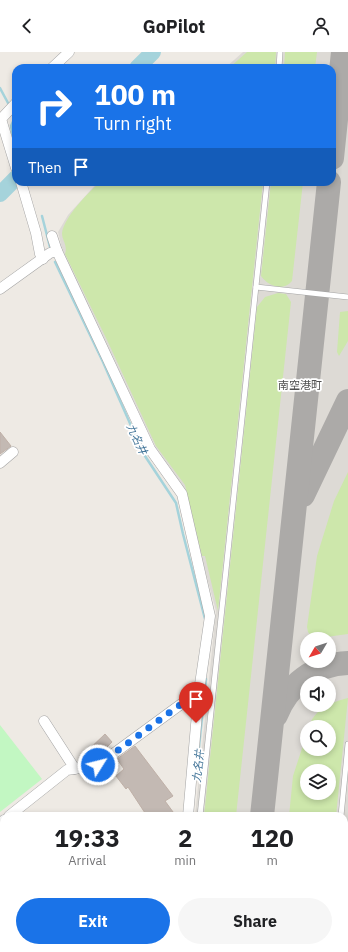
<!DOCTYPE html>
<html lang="en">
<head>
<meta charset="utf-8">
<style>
	:root { --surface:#fff; --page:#f6f6f6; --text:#202124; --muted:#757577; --accent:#1a73e8 }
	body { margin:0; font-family:"IBM Plex Sans","Noto Sans JP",sans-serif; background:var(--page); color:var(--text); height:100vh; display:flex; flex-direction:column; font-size:15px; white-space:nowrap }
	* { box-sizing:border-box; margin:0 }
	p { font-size:13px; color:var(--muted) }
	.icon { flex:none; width:22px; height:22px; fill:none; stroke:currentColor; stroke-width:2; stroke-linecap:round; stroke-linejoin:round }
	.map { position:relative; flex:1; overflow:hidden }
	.sheet { position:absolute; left:0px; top:760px; width:348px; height:140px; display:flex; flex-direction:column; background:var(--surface); border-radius:12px 12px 0 0; box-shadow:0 2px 6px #0003 }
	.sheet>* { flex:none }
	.banner { position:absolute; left:12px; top:12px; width:324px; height:122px; border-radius:12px; box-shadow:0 2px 6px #0003; background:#1a73e8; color:#fff; overflow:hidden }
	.needle { width:26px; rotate:231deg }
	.tools { position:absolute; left:300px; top:580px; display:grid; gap:8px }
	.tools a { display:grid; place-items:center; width:36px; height:36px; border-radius:50%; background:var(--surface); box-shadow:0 2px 6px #0003; font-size:20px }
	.pin { position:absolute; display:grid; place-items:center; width:34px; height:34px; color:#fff; margin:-41px -17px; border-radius:50% 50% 50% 0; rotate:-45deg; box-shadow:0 0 4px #0007 }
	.pin .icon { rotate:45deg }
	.me { position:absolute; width:44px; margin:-22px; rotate:54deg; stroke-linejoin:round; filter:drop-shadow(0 0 3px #0008) }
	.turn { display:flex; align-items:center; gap:14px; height:84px; padding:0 16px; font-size:18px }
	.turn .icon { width:52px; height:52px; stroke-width:2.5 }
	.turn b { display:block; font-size:28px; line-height:34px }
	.then { display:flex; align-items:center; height:38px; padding:0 16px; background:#0003; gap:8px; font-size:15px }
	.eta { display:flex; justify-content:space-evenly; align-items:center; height:68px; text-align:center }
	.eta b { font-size:24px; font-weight:700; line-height:28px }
	.cta { display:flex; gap:8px; margin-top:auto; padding:8px 16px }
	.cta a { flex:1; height:46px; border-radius:24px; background:var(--accent); color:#fff; font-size:16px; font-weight:700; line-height:46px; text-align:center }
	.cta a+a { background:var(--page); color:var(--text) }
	header { display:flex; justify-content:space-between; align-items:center; height:52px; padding:0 16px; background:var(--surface); font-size:18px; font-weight:700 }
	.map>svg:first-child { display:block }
	.airport { fill:#dddad5; fill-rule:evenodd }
	.grass { fill:#cde7ab; fill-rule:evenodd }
	.park { fill:#c2f7c2 }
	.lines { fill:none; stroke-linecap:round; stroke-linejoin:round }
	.stream { stroke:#a5d3db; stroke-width:2.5 }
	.river { stroke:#a5d3db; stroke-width:16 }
	.taxiway { stroke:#acaaa8; stroke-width:24 }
	.building { fill:#c3b9b3; stroke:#bfb0a7 }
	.lane-casing { stroke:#a4a4a4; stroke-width:6 }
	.street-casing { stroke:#a4a4a4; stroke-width:11 }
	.lane { stroke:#fff; stroke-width:5 }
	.street { stroke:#fff; stroke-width:10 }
	.route { stroke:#1a73e8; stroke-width:7; stroke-dasharray:0 12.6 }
	.labels { text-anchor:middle; stroke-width:3.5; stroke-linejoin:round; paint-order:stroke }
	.neighbourhood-label { font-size:11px; fill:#505050; stroke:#fff }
	.water-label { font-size:11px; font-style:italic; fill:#47789b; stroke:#fff }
</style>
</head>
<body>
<header><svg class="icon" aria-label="back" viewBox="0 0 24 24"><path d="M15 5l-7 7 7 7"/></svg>GoPilot<svg class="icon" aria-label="person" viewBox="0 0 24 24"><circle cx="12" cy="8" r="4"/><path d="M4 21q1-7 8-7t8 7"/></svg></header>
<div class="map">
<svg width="348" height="900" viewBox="0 0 348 900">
	<rect width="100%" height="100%" fill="#eeeae4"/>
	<!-- airport -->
	<path class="airport" d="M243 0H348V900H101L102 896H344V764H195L216 559 182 433 155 394 64 205 58 180 68 163 98 130H332V16H225ZM307 587H329V609H307ZM307 631H329V653H307ZM307 675H329V697H307ZM307 719H329V741H307Z"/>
	<!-- grass -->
	<g class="grass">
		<path d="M247 0H276L275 16H229Z"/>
		<path d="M285 0H317L315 16H284Z"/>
		<path d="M100 130H263L218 559 205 504H202L185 433 156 394 107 288 65 202C68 193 62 189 62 181 64 165 89 140 100 130Z"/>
		<path d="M271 130H303L292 229C283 240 268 234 261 224Z"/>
		<path d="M278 241 286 242 291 250 236 764H204L257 255 265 245Z"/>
		<path d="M348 259V289L339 304 337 300 340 260Z"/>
		<path d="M348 420V582C336 583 324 587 312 585L308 580 307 575 317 504 334 449Z"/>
		<path d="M348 646 336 764H289L293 724 307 681V697H329V675H309C314 657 332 650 348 646ZM307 719H329V741H307Z"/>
		<path d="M348 782V900H330V896H344V786Z"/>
		<path d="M132 896H222V900H130Z"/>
		<rect x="274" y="896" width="47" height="4"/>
	</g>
	<!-- park -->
	<path class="park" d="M0 673 42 727 0 760Z"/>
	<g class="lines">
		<!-- stream -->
		<g class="stream">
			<path d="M0 36 8 51"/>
			<path d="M15 95 11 74 16 63"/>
			<path d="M42 164 50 195"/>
			<path d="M55 210 103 310 143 401 176 451 183 482 205 567"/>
			<path d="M198 704 206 627"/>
		</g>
		<!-- river -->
		<g class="river">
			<path d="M137 16 153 0"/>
			<path d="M0 142 16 126"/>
			<path d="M94 900V896"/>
		</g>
		<!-- taxiway -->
		<g class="taxiway">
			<path d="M332 106 343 0"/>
			<path d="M303 443 348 349"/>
			<path d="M276 663C288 633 315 612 348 611"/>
			<path d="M262 764 329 130"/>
			<path d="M248 900V896"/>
		</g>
	</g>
	<!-- building -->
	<g class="building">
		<path d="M0 380 11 394 0 402Z"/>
		<path d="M105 682 112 690 95 707 90 708 84 702Z"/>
		<path d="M135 694 173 744 165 749 176 764H147L128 735 126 737 116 724 124 717 117 707Z"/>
	</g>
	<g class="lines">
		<!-- lane casing -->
		<g class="lane-casing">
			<g id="lane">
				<path d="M279 16 280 0"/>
				<path d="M256 235 348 245"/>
				<path d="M200 764 267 130"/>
				<path d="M341 764 348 692"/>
				<path d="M344 776 348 777"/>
				<path d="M126 900 127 896"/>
				<path d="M327 900V896"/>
			</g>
		</g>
		<!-- street casing -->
		<g class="street-casing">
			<g id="street">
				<path d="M52 16 69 0"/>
				<path d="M16 51 1 67 16 116"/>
				<path d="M21 130 36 181 40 202 43 207"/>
				<path d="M52 184 57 199"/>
				<path d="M0 237 50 201 57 199 150 397 182 442 210 564 199 639 188 764"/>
				<path d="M0 411 13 400"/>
				<path d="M44 669 75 717"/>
				<path d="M9 764 67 718 98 713 199 639"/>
				<path d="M0 772 4 768"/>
				<path d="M84 900V896"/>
			</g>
		</g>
		<!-- lane -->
		<use href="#lane" class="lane"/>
		<!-- street -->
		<use href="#street" class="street"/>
	</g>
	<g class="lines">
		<!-- route -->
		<path class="route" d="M98 713 199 639 196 671"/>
	</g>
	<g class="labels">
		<!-- neighbourhood labels -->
		<g class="neighbourhood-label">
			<text x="300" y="337">南空港町</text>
		</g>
		<!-- water labels -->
		<g class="water-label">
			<text transform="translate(137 387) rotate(64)" y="4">九名井</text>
			<text transform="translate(198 714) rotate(-84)" y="4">九名井</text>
		</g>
	</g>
</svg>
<div class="tools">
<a><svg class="needle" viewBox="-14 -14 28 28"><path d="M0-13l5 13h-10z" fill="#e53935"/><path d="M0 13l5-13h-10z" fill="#757577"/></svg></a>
<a><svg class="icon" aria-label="sound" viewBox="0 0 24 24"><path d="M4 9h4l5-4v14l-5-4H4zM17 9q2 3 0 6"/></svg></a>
<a><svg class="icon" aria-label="search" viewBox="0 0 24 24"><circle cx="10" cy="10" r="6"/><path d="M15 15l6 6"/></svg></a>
<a><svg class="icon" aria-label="layers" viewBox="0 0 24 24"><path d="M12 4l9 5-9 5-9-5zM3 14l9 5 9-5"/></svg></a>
</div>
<div class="pin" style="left:196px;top:671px;background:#d93025"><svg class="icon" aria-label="arrive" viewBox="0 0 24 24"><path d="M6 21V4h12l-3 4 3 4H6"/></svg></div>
<svg class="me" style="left:98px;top:713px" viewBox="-20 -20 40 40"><circle r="17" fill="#1a73e8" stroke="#fff" stroke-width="3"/><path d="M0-11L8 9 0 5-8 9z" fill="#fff"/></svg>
<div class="banner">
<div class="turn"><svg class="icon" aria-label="right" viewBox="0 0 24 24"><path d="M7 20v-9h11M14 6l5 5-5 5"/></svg><div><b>100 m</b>Turn right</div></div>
<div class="then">Then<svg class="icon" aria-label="arrive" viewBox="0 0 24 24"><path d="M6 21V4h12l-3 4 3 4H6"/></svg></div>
</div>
<section class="sheet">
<div class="eta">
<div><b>19:33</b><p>Arrival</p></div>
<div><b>2</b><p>min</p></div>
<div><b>120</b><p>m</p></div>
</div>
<div class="cta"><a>Exit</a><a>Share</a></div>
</section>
</div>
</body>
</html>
